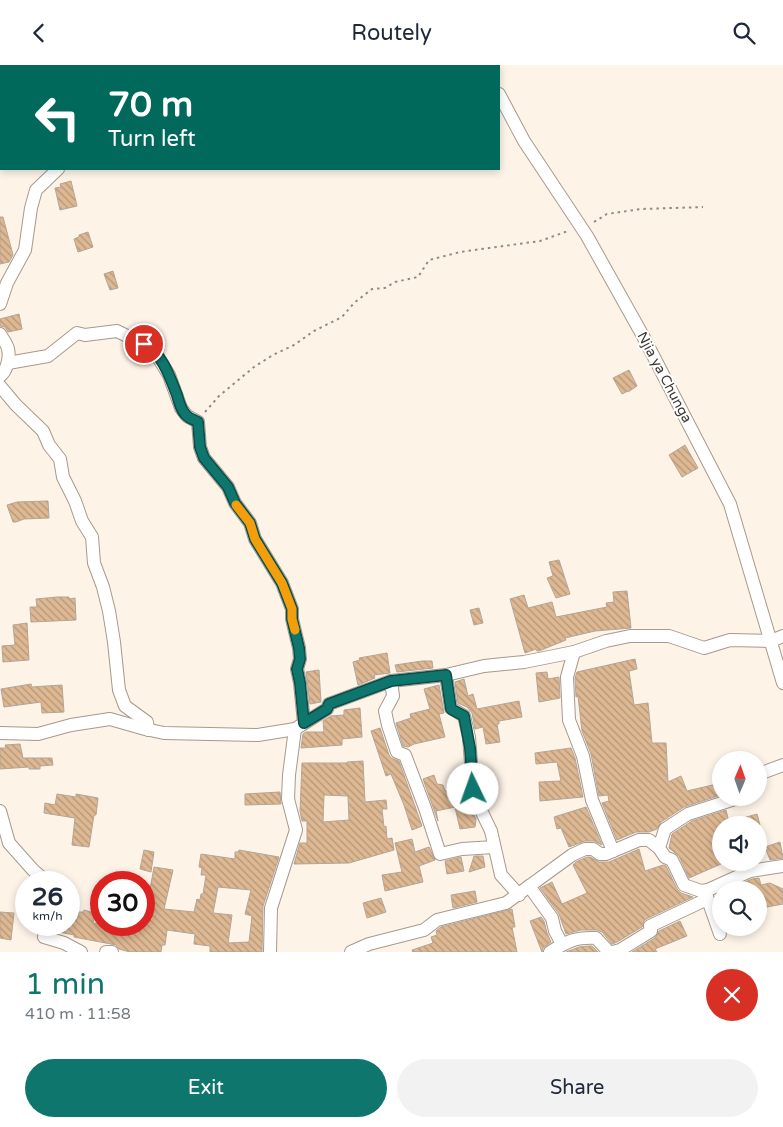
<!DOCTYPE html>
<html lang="en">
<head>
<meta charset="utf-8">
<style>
	:root { --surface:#fff; --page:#f2f2f3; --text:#1f2937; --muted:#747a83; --accent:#0f766e }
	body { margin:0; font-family:"Varela Round",sans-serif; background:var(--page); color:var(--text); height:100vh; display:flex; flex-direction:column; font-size:19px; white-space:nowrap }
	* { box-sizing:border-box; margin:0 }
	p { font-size:16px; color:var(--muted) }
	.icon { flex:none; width:28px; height:28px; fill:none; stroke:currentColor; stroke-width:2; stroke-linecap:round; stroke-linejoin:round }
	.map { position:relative; height:887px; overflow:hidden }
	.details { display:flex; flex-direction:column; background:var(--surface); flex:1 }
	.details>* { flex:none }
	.hud { position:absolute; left:0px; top:0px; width:500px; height:105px; box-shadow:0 2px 8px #0003; background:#00695c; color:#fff; overflow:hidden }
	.needle { width:32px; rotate:2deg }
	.buttons { position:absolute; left:712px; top:686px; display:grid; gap:10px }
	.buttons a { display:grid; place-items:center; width:55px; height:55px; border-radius:50%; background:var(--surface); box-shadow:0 2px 8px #0003; font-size:25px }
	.speed { position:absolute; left:15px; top:806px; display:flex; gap:10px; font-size:25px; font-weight:700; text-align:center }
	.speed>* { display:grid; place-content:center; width:65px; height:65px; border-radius:50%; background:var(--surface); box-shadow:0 2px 8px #0003; line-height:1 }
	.speed small { font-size:12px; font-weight:400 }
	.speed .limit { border:8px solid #d22; background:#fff; color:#111 }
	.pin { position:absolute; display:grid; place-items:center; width:42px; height:42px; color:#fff; margin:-21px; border:2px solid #fff; border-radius:50%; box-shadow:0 1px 5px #0007 }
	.me { position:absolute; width:55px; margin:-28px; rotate:357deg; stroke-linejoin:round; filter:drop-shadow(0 0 4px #0008) }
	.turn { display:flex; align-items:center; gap:18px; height:105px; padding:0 25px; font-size:22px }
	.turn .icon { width:65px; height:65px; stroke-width:2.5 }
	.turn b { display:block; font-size:35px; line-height:42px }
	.round { display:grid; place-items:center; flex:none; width:52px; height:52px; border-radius:26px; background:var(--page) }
	.headline { display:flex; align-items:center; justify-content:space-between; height:85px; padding:0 25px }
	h1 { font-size:30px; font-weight:600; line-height:38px; color:var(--accent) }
	.cta { display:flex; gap:10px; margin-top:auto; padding:10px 25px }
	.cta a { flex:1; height:58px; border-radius:30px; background:var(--accent); color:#fff; font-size:20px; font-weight:600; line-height:58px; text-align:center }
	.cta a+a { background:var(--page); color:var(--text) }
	header { display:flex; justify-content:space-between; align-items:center; height:65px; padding:0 25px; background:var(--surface); font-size:22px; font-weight:600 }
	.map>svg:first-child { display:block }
	.building { fill:url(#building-back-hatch); stroke:#b3a598; fill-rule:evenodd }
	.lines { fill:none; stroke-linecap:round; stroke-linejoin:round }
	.minor-casing { stroke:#a79a8c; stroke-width:14 }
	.path { stroke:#938b83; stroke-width:2; stroke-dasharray:2.5 4; stroke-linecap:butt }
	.minor { stroke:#fff; stroke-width:12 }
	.route-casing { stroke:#0a4d48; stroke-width:12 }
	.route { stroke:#0f766e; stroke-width:9 }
	.slow { stroke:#f59e0b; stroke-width:9 }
	.labels { text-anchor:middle; stroke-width:4; stroke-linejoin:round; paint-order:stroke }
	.street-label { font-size:14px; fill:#3b3630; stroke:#fff }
</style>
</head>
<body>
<header><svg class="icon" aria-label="back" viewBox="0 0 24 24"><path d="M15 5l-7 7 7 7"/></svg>Routely<svg class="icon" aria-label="search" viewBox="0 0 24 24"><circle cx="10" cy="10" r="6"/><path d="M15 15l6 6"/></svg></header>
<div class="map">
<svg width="783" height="887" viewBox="0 0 783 887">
	<defs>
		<pattern id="building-back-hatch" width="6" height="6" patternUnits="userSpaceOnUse" patternTransform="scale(1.25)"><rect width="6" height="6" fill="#ddb892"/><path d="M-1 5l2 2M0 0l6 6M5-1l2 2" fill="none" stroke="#b49678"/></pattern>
	</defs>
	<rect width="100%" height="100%" fill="#fef3e7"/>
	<!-- building -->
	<g class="building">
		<path d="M71 116 77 141 60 145 55 123 61 122 60 119Z"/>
		<path d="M0 152H3L13 190 9 197 0 199Z"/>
		<path d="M88 167 93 182 78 187 74 174 79 172V170Z"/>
		<path d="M113 206 118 223 110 225 104 209Z"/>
		<path d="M19 249 22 264 8 267 5 262 0 261V254Z"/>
		<path d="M629 305 637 321 628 327V326L622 329 613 313Z"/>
		<path d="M685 380 698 403 682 412 669 390Z"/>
		<path d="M48 436 49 453 24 454 16 457H13L7 440 17 437Z"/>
		<path d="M559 495 570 529 556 533 547 513 553 511 549 497Z"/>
		<path d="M627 526 631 563 595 566 565 573 566 575 539 586H537L536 584 525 588 510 534 524 530 528 543 552 537 556 552 607 542 606 538 614 537 613 527Z"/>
		<path d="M57 532H69V534L75 533 76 555 31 557 30 542H37L36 534Z"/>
		<path d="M479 543 483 558 474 560 470 545Z"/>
		<path d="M27 558 29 595 3 597 2 581 15 580 13 560Z"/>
		<path d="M387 588 390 608 374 610 375 613 358 620 353 597 360 595 359 593Z"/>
		<path d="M635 594 637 604 629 606 634 640 648 638 652 678H666L668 717 681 711 687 726 721 718V730L684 742 661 757 657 764 649 767H636L617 775 602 738 609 736 608 730 599 731 591 689 582 666 578 631 576 632 575 613 577 607Z"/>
		<path d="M422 596H432L433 603 397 607 395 600Z"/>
		<path d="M319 605 321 637 310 639 306 607Z"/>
		<path d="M547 607 548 614 559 612 560 633 539 637 536 608Z"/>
		<path d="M464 614 468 631 473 629 477 644 519 636 522 652 499 656V659H497L500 677 486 679 483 662 475 664 472 648 467 642 458 638 455 617Z"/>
		<path d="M31 619 32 622 62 620 64 647 42 648 41 637 4 642 1 624Z"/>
		<path d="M439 620 444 648 439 649 445 672 414 679 408 682 403 681 396 658 411 653 410 649 430 644 424 624Z"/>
		<path d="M360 643 362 672 342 674V680L301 683 303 669 306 667H324L323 656 331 651 344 650V645Z"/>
		<path d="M380 663 389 690 391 693 399 696 422 761 412 765 404 740 391 709 386 711 371 666Z"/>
		<path d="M20 679 23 693H52L53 700 40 701V704H29V702L0 704V683H6L5 680Z"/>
		<path d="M571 683 575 693 583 732 540 736 539 717 561 716 557 697 536 699 535 688Z"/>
		<path d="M363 696 365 737 386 735 387 744H382L384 762 386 761 387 774 392 773 394 785 349 798 294 799 300 778H307V756H302L300 746 302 698H347V697ZM324 730 348 731 349 755 323 757Z"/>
		<path d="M434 710 437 719 443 720 445 726 465 723 469 740 476 754 475 762 460 764 455 742 436 746 438 756 423 714Z"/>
		<path d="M280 727 281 739 245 740V729Z"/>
		<path d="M57 729 76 732V729L98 733 96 750H94L89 782 72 780 75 753 44 748 45 738 55 740Z"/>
		<path d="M586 742 602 780 594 776H585L569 782 561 763 557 764 554 752Z"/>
		<path d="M726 745 729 757 757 749 760 760H721V799L689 813 679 791 669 783 672 769 692 756Z"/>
		<path d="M412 774 415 787 429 782 435 795 419 801 423 817 385 826 382 810 402 807 395 778Z"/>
		<path d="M780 777 783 793 770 795 765 782Z"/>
		<path d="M639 784 645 806 663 800 666 801 677 824 681 828 693 832 646 854 644 856 642 862 617 877 612 879 602 867 597 865H581L566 869 559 849 540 823 552 817 562 839 587 828 573 800 576 797 587 792H590L599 797H609Z"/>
		<path d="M144 785 154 787 151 807 140 804Z"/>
		<path d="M239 785 279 792 263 841 262 887H210V881L194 879 195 869 167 865 165 880H162L161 887H130L119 884 116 880 74 872V870L54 866 55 860H69V853L77 855 79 847H83L84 845 95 848 93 858 114 861V860H144V842L147 830H149L154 802 173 805 164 844 194 847 197 834 200 835 201 829H203L206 810H201L202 803 199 802 201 789 235 794V787H238ZM218 822 251 825 245 849 252 851 249 877 228 878 232 850 213 848Z"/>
		<path d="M474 791H483L485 802 469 807Z"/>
		<path d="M461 792 464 806 447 809 445 796Z"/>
		<path d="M759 813 761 820 770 818 783 824V839L762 843 759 834V825H739L738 820 752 814Z"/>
		<path d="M475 826 477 837 453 843 451 830Z"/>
		<path d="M381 833 386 847 367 853 363 838Z"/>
		<path d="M512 844 515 862H512L517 887H413L412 885 433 878 431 872 437 870 436 866 441 862Z"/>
		<path d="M0 847 14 848 11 875 0 873Z"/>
		<path d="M541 852 544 856 547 868 551 877 543 883 542 887 530 856Z"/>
		<path d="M680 856 687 871 655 884 657 887H632L655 873 659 866Z"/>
		<path d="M589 881H592L598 887H566L579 882Z"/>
	</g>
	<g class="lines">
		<!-- minor casing -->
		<g class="minor-casing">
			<g id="minor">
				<path d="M483 0 484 1"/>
				<path d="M29 1 73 0"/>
				<path d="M276 1 283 0"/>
				<path d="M0 6 1 5"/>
				<path d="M499 29 524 76 587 171 643 271 730 439 783 618"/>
				<path d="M0 239 7 218 25 185 31 143 36 125 58 104"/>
				<path d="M0 269C2 273 7 279 8 284 10 292 7 306 0 311"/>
				<path d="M8 298 48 291 77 268 85 270 117 266 153 284 169 310 181 343 187 351 198 357 200 382 204 393 228 422 235 438 250 458 255 474 282 518 292 544V554L299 583 300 594 297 604 300 618 304 658"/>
				<path d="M0 321 16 340 43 366 49 380 60 394 63 412 75 436 82 456 92 472 94 498 103 522 109 546 114 577 119 625 125 641 147 657 148 665"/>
				<path d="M574 587 567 612 569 655 583 691 592 735 613 786"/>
				<path d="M446 610 451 643 464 651 469 672 473 724 477 737 491 766 501 810 519 830"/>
				<path d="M391 616 393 631 385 646 388 660 397 687 405 690 425 743 440 789 462 784 494 782"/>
				<path d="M0 668 38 669 71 660 110 654 145 664 164 668 258 670 295 664 327 644 329 639 391 616 446 610 484 601 524 597 574 587 606 576 630 571H669L704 583 730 575 771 576 783 571"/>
				<path d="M759 709 783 700"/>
				<path d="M0 746 9 778 33 805 48 818"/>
				<path d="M659 783 665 764 688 749 741 732"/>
				<path d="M529 821 552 853 555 866 562 879"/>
				<path d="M706 829 720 869"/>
				<path d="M47 860 44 872 64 878 81 887"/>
				<path d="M106 887H112"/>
				<path d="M270 887 271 843 296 765 288 734 289 710 295 664"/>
				<path d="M351 887 369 879 424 865 437 855 506 838 572 790 585 784H593L600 789H606L639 775H649L659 783 665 792 672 795 684 820 701 826 708 825 750 806 783 801"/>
				<path d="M550 887C568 876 575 872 596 873L609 887"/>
				<path d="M612 887 620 885 651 866 650 861 703 836 708 825"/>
			</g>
		</g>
		<!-- path -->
		<g class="path">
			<path d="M594 157 607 149 641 144 703 142"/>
			<path d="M205 347 219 331 254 302 273 290 294 280 314 266 342 252 354 238 372 224 385 223 395 217 418 212 429 195 460 187 540 176 568 166"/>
		</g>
		<!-- minor -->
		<use href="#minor" class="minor"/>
	</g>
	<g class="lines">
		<!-- route casing -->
		<g class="route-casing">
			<path id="route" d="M144 279C162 288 170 312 177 330 179 337 181 346 187 351 190 354 195 355 198 357L200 382 204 393 228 422 235 438 250 458 255 474 282 518 292 544V554L299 583 300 594 297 604 300 618 304 658 327 644 329 639 391 616 446 610 451 644 464 651 470 683 473 724"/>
		</g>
		<!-- route -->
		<use href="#route" class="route"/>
		<!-- slow -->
		<path class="slow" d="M236 440 250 458 255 474 282 518 292 544V554L295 565"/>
	</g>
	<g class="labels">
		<!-- street labels -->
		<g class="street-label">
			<text transform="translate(665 312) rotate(62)" y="5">Njia ya Chunga</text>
		</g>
	</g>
</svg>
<div class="buttons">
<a><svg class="needle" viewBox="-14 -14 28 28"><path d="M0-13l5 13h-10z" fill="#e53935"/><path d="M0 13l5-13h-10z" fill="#747a83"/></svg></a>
<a><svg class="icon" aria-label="sound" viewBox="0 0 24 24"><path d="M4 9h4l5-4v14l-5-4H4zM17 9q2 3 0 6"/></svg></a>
<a><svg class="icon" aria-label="search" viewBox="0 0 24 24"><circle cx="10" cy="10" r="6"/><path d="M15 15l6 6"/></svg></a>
</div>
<div class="speed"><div>26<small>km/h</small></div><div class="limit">30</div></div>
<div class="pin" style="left:144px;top:279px;background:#d93025"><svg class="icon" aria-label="arrive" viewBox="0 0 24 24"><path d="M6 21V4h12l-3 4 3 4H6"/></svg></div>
<svg class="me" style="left:473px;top:724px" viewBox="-20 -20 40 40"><circle r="19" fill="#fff"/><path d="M0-13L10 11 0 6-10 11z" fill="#0f766e"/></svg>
<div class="hud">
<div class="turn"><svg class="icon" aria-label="left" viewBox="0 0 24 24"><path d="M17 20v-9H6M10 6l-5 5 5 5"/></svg><div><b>70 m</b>Turn left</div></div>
</div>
</div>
<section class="details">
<div class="headline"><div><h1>1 min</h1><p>410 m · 11:58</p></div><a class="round" style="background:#d93025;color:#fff"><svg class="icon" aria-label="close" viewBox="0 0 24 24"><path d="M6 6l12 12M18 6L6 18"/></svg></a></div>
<div class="cta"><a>Exit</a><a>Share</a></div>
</section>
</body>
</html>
